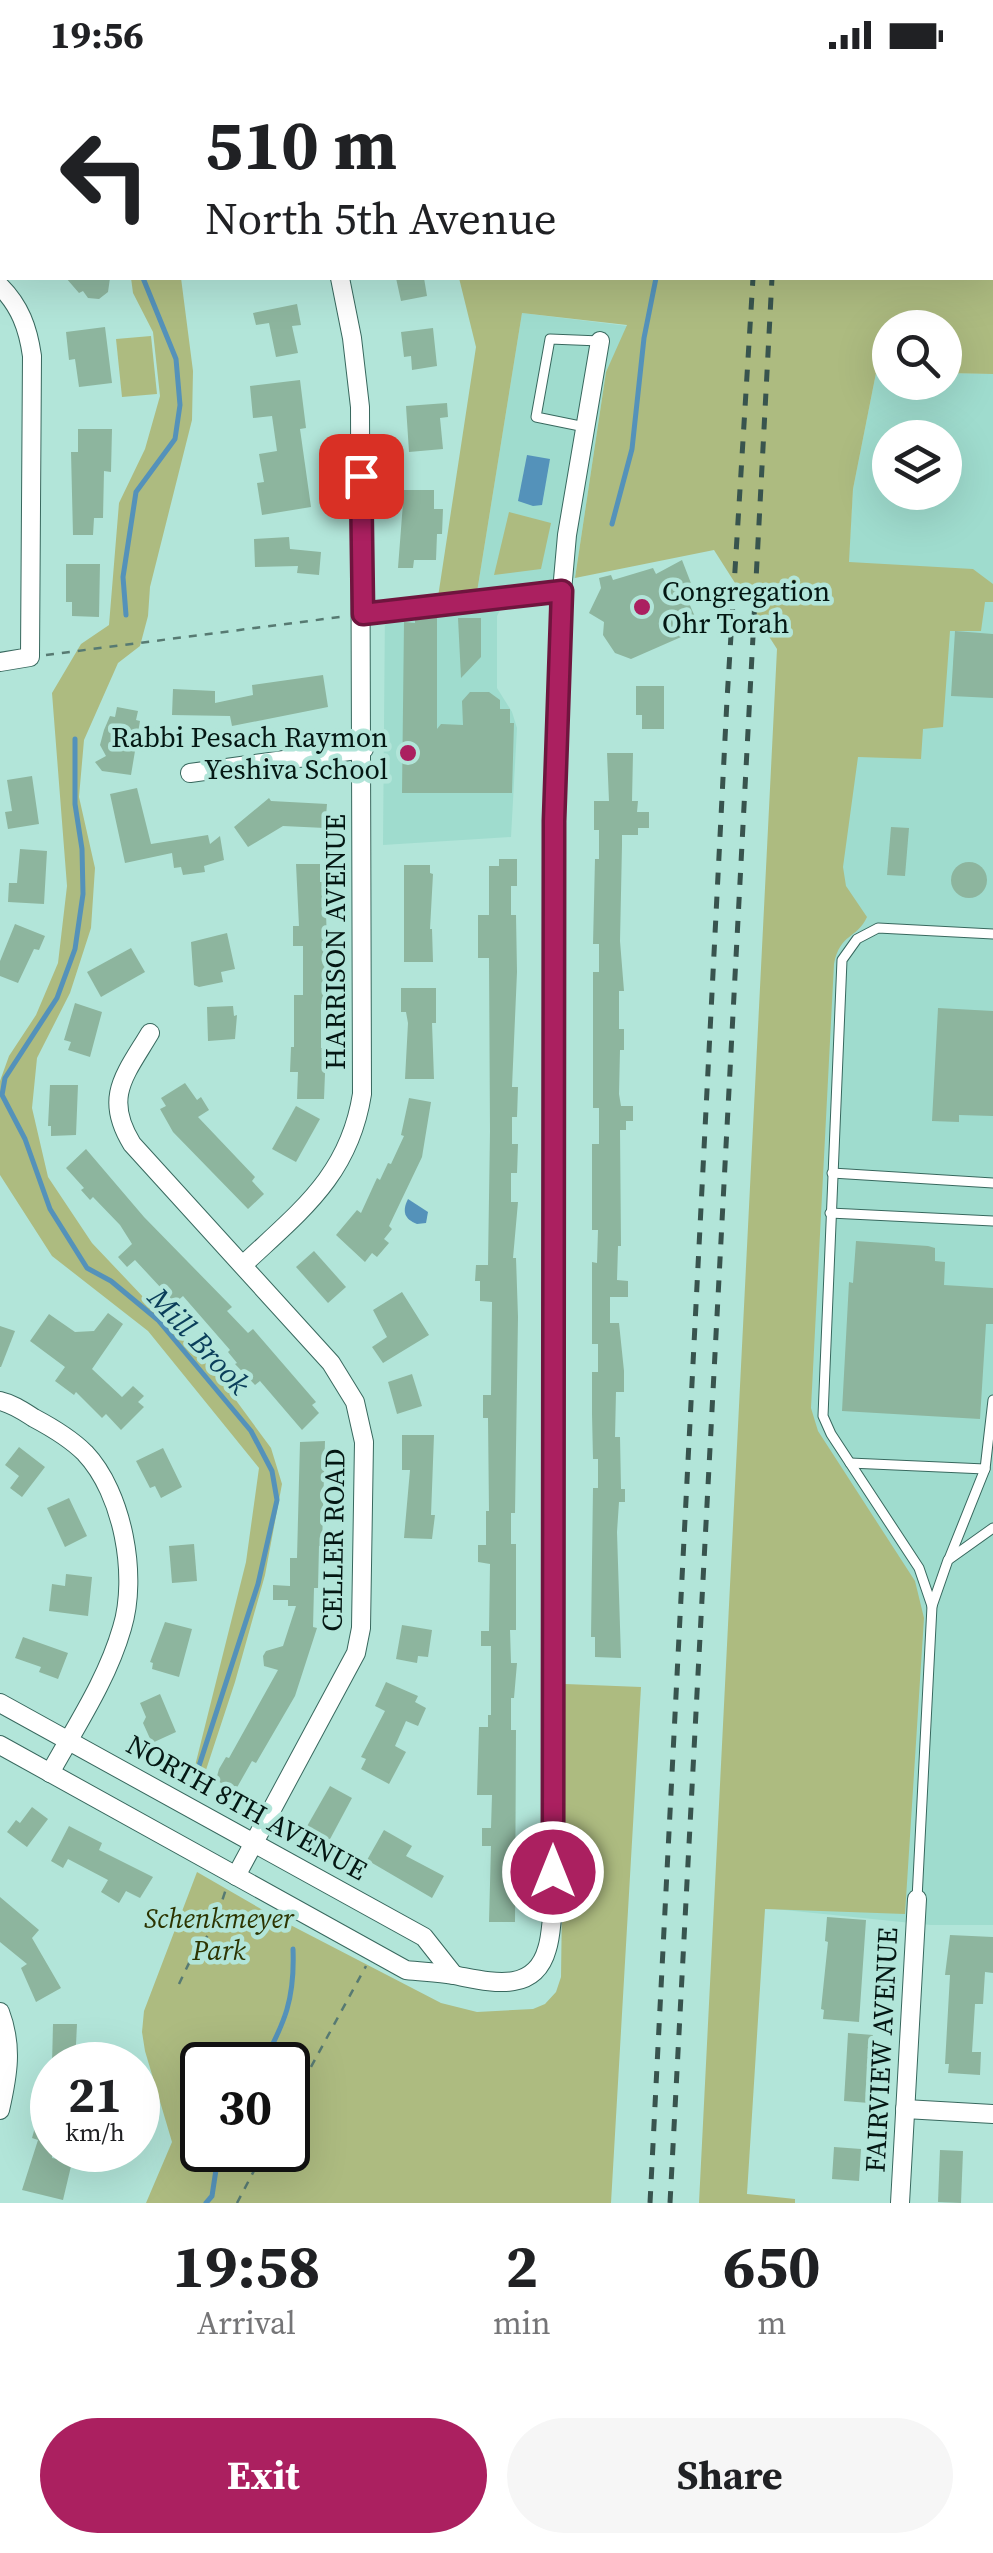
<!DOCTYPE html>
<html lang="en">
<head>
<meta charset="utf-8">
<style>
	:root { --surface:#fff; --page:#f6f6f6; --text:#202124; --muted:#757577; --accent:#ab2060 }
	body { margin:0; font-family:"Source Serif 4",serif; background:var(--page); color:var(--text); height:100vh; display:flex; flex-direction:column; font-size:38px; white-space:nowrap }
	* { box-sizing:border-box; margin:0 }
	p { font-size:32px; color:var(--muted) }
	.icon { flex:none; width:55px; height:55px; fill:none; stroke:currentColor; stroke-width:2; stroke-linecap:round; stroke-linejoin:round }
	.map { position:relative; height:2133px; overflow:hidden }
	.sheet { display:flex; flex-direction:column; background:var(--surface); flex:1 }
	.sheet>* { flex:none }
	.banner { position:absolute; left:0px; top:0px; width:995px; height:210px; box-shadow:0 10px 40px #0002; background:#fff; color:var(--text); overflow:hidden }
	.controls { position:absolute; left:872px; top:240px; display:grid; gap:20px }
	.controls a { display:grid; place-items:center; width:90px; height:90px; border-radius:50%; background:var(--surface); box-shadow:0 10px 40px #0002; font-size:50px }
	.speed { position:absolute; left:30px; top:1972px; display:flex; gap:20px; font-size:50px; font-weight:700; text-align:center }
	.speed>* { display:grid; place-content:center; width:130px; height:130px; border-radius:50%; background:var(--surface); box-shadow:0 10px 40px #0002; line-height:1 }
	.speed small { font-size:25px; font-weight:400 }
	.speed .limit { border:5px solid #111; border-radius:15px; background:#fff; color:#111 }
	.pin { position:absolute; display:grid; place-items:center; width:85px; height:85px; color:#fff; margin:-42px; border-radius:20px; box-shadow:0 5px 15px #0006 }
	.me { position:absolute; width:110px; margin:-55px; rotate:0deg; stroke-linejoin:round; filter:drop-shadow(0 0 8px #0008) }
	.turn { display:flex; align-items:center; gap:35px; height:210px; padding:0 40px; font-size:45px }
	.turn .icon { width:130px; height:130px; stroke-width:2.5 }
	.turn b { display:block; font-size:70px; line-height:85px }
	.eta { display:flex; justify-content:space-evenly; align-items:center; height:170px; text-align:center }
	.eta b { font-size:60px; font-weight:700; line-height:70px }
	.primary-button { display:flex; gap:20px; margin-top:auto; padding:20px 40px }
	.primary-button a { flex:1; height:115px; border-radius:60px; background:var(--accent); color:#fff; font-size:40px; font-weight:700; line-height:115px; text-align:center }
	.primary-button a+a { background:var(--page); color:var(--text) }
	.status { display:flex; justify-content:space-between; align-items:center; height:70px; padding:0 50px; background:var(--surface); direction:ltr }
	.status svg { height:28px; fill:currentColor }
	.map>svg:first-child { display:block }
	.built { fill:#9fdcce; fill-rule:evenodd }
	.green { fill:#adbb80; fill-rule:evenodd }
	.water { fill:#5492ba }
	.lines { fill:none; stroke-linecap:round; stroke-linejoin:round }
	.stream { stroke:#5492ba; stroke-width:5 }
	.building { fill:#8db59e }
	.service-casing { stroke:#38685e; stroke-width:11 }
	.minor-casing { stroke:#38685e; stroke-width:20 }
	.path { stroke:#577a72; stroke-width:2.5; stroke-dasharray:8 8; stroke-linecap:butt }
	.service { stroke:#fff; stroke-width:9 }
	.minor { stroke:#fff; stroke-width:18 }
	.rail { stroke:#38544e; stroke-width:5; stroke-dasharray:12 12; stroke-linecap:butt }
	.route-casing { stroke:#6f153e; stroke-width:25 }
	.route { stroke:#ab2060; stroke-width:18 }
	.poi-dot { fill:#ab2060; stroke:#b2e5d9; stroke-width:4 }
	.labels { text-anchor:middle; stroke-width:9; stroke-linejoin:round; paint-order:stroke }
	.poi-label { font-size:28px; fill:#041713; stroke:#b2e5d9; text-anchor:start }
	.street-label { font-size:28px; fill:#041713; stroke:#b2e5d9 }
	.park-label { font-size:28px; font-style:italic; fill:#2c3401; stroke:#b2e5d9 }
	.water-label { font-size:30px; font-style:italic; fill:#0a3e5a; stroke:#b2e5d9 }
</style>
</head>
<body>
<div class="status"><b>19:56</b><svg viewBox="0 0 49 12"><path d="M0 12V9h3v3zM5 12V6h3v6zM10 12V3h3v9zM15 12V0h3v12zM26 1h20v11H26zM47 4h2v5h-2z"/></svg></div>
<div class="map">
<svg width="993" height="2133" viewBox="0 0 993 2133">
	<rect width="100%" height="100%" fill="#b2e5d9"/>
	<!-- built -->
	<g class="built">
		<path d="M522 243 628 256 606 302 575 508 512 517 497 546V618L512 642 517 658 511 767 383 775 385 537 477 522Z"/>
		<path d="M876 303H890V312H945V303L993 304V1855H931L765 1838 853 419ZM890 368H945V422H890Z"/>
	</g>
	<!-- green -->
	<g class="green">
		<path d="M42 0H202L203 2H37Z"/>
		<path d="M407 0H993V304L945 303V258H890V303H876L853 419 849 492 973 499 993 514V532H985L981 561H950L943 657 923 659 921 689 858 687 843 797 846 816 867 847C857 869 840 863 834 894L811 1338 818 1361 915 1511 924 1548 905 1844 765 1839 747 2124 795 2129V2133H699L777 579 714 480 575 508 606 302 627 255 522 243 477 522 438 527 476 277 459 208H992V2Z"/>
		<path d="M131 208H181L193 301 192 350 150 517 148 546 140 576 118 593 84 670 79 727 95 798 91 858 70 923 37 988 32 1038 48 1107 92 1173 218 1306 271 1378 282 1414 265 1505 235 1612 203 1709 192 1708 246 1492 259 1398 148 1261 52 1186 0 1105V1011L9 986 36 945 58 893 67 816 52 623 81 574 109 555 119 433 145 379 160 326 153 262 133 223Z"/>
		<path d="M151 266 157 324 122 327 116 269Z"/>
		<path d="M509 442 551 453 541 499 494 505Z"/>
		<path d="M565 1614 641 1617 611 2133H146L172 2072 145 1981 142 1962 144 1941 197 1802 275 1847 441 1933 477 1942 533 1939 545 1934 556 1922 561 1907ZM202 1995H288V2080H202Z"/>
	</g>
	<!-- water -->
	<g class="water">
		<path d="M527 385 550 389 542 435 533 436 518 431Z"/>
		<path d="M408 1129 428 1142 426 1153 417 1154C404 1149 402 1141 408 1129Z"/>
	</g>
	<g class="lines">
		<!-- stream -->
		<g class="stream">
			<path d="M188 2 194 0"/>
			<path d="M695 2V0"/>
			<path d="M0 87 2 86"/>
			<path d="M612 454 632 379 644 268 656 208"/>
			<path d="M126 545 123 507 136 422 175 369 180 335 176 289 143 208"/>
			<path d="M75 669V734L82 779 83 824 75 879 57 928 5 1008 2 1025 25 1069 50 1139 87 1198 111 1211 158 1250 251 1361 272 1401 277 1430 258 1514 197 1702"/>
			<path d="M262 1995C285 1952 295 1929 293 1879"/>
			<path d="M206 2133 212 2126 219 2080"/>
		</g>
	</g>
	<!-- building -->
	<g class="building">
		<path d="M66 208H110L108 222 99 229 88 228 83 221 79 223Z"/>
		<path d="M396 208H424L427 226 401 231Z"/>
		<path d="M297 234 301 255 292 256 298 283 276 287 269 253 256 255 253 243Z"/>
		<path d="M105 257 112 313 79 317 75 289 69 290 66 262Z"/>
		<path d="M433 258 437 296 412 300 411 286 404 287 401 262Z"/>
		<path d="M300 310 306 358 300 359 311 437 262 445 257 413 264 412 259 384 277 381 272 346 253 348 250 316Z"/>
		<path d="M447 333 448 347 440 348 443 379 409 382 406 336Z"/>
		<path d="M78 359H112L111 402 104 401 103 448H94L93 465H73L71 382H78Z"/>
		<path d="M404 420H434V439H443L442 464H437L436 490H414L413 498H398Z"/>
		<path d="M289 467 290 479 321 482 319 505 297 503 298 496 255 497 254 469Z"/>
		<path d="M682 490 694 521 685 524 696 549 687 553 688 564 631 589 615 583 603 565 604 552 589 543 601 518 599 508 611 505 613 510 653 498 656 504Z"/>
		<path d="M66 494H100L99 547 72 546V532H66Z"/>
		<path d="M415 548H437V659L441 654 463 655 462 631 470 622H489L500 630V639H510V653H514L512 723H402L404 552 415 553Z"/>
		<path d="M458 548H481V587L461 608Z"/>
		<path d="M955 561 993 564V628L951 626Z"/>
		<path d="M323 605 328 637 232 656 230 646 172 645 173 619 215 621V633L253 625 252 615Z"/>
		<path d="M636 616H664V659H642V645H636Z"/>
		<path d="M117 637 138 641 136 650 140 651 131 705 102 701 95 692 106 686 100 675 104 660 110 646 115 647Z"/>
		<path d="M607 683H633L632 731H638L637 742H649V758H638V765H622V775L620 871 624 921H619V959H624V980H620L619 1024 621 1036H633V1051H626V1060H620L621 1176H618L617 1210 628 1211V1227H610V1253H619L624 1301V1322H616L615 1367H620L621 1419H625V1432H619L617 1462 621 1588 595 1587V1567H591L593 1418H598V1389H593L592 1344V1302H598V1274H592V1192L597 1193 598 1160H592V1074H599V1038H593V902H599V874H593L595 789H599V760H594V731H609Z"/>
		<path d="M32 706 39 754 8 759 5 742 12 741 7 710Z"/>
		<path d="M137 718 151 774 208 765 210 774 220 766 224 790 204 796 205 802 183 805 181 797 174 798 172 783 125 793 110 724Z"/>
		<path d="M269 728 271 731 327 734 325 758 283 756 248 777 234 757Z"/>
		<path d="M891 757 909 758 905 806 887 805Z"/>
		<path d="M20 779 47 781 44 834 8 832 9 813H17Z"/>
		<path d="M499 789H517V816H511V845H516L517 902 512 1017H518L517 1047H512V1074H518L517 1103H511V1132H518L513 1188H516L518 1247 515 1443H511V1474H516V1560H510L511 1593H517L514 1628H511V1660H516L515 1852H489L491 1776H482V1758H491L492 1725H477L479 1657H488V1645H491V1576H481V1561H489L490 1494 478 1492V1475H486V1441H489L488 1348H483V1325H491L492 1232 480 1231V1211H475L476 1195H488L490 1061 489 888H478V845H489V796H499Z"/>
		<circle cx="969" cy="810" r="18"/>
		<path d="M296 794H320V812H325L328 904 326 935 321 934V978H326L324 1029H297L298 1002H290L291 977H294V925H303V876H293V856H299Z"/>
		<path d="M404 795H430V803L433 804 430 859H432L433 892H404Z"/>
		<path d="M15 854 45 866 39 880 34 879 18 913 0 906V891Z"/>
		<path d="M227 863 235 899 221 902 223 912 199 917 194 915 191 872Z"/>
		<path d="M131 878 145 902 101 927 87 902Z"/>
		<path d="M401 918H436V953H432L434 1009H405L408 953 406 942H401Z"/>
		<path d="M75 933 102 942 90 987 68 980 71 972 64 970Z"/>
		<path d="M233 936 234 946 237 945 235 969 208 971 207 937Z"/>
		<path d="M938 938 993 941V1046L959 1045V1052L932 1051Z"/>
		<path d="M185 1013 197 1030 201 1027 209 1040 198 1047 255 1107 252 1111 264 1124 248 1139 173 1062 160 1039 166 1036 161 1028Z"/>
		<path d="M50 1015H78L76 1065 51 1066V1056H48Z"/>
		<path d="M409 1028 431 1032 422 1087 389 1156 392 1159 384 1169 389 1173 377 1187 372 1183 365 1192 336 1165 357 1140 361 1143 377 1108 380 1110 388 1093 391 1094 404 1066 401 1065Z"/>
		<path d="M296 1036 320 1049 296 1092 272 1079Z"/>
		<path d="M86 1079 144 1147 232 1237 227 1241 248 1263 253 1259 316 1332 312 1335 319 1343 302 1360 260 1311 255 1315 235 1294 237 1293 228 1282 230 1280 183 1226 175 1233 135 1190 127 1197 118 1187 132 1174 120 1155 93 1127 90 1130 81 1120 84 1118 66 1098Z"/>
		<path d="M856 1171 928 1176 935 1178V1191L945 1192 944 1215 993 1218V1254H986L980 1349 842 1341 849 1212 853 1213Z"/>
		<path d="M314 1181 346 1217 328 1233 296 1197Z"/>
		<path d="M402 1222 429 1265 383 1293 372 1277 387 1267 373 1240Z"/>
		<path d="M108 1243 123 1254 92 1299 122 1327 133 1316 144 1326 138 1332 144 1337 121 1360 106 1344 102 1348 76 1322 74 1325 55 1311 65 1297 30 1271 49 1244 75 1262 94 1261Z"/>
		<path d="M0 1256 15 1261 1 1297H0Z"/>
		<path d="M412 1304 422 1336 397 1344 388 1312Z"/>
		<path d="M402 1365H434L431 1445H435L432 1469 404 1468 410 1400H402Z"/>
		<path d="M325 1371 322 1476H319L318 1518H314L313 1557 317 1558 295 1626 256 1693 252 1691 235 1721 216 1710 219 1699 226 1687 229 1688 278 1600 264 1596 263 1586 266 1581 283 1576 296 1536H288V1530H273V1515L290 1516V1488H297L300 1372Z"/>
		<path d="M19 1377 45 1397 22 1427 10 1418 19 1406 5 1395Z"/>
		<path d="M163 1378 182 1417 161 1428 155 1416 150 1418 136 1391Z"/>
		<path d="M69 1428 87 1466 65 1477 47 1438Z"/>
		<path d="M194 1474 197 1511 172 1513 169 1476Z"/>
		<path d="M66 1504 92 1507 88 1546 49 1541 52 1514 65 1516Z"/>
		<path d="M165 1552 192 1559 179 1607 152 1599 153 1593 150 1592Z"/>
		<path d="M402 1555 432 1560 428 1587 418 1586 417 1593 396 1589Z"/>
		<path d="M23 1567 68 1583 58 1609 39 1602 41 1597 15 1588Z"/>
		<path d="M386 1612 418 1626 415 1632 426 1638 418 1656 406 1651 395 1676 406 1682 389 1714 361 1699 366 1689 361 1687 385 1641 375 1636Z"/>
		<path d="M160 1624 176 1662 152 1673 143 1653 146 1647 140 1633Z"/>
		<path d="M330 1716 352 1728 329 1771 306 1758Z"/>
		<path d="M32 1737 48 1749 27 1777 7 1762 16 1750 20 1753Z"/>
		<path d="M69 1756 102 1773 99 1780 153 1807 140 1828 126 1821 119 1833 101 1822 108 1810 68 1789 63 1798 51 1791Z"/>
		<path d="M384 1760 412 1776 406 1786 444 1806 432 1828 367 1790Z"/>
		<path d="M0 1827 39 1860 32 1868 61 1918 36 1932 21 1898 27 1894 0 1872Z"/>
		<path d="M827 1847 866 1850 859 1952 823 1949 824 1940 821 1939 828 1872 825 1871Z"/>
		<path d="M950 1865 993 1867V1903L985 1902 983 1934H975L972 1982H981L980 2005 948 2003 949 1994H945L950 1905H945Z"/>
		<path d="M53 1954H77L75 1995H52Z"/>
		<path d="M848 1963 873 1965 872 1976H876L869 2033 844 2031Z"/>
		<path d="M37 2050 52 2053V2088L72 2092 63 2130 22 2120 38 2070 32 2068Z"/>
		<path d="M834 2077 861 2079 859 2111 832 2109Z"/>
		<path d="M940 2080 963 2081 961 2133 938 2132Z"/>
	</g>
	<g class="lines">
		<!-- service casing -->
		<g class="service-casing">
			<g id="service">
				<path d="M585 357 536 347 550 269 600 271"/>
				<path d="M363 544 562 521"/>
				<path d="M832 1103 993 1113"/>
				<path d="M830 1143 993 1151"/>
				<path d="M850 1393 985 1399 993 1330"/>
				<path d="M949 1489 985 1399"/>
				<path d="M932 1536 919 1498 831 1364 823 1346 842 890 857 869 878 858 993 864"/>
				<path d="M917 1829 932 1536 948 1490 993 1458"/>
			</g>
		</g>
		<!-- minor casing -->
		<g class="minor-casing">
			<g id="minor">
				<path d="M300 0V2"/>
				<path d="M0 216C20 236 28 258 32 286L30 587 0 592"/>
				<path d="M190 703 364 679"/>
				<path d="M150 963C125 1005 103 1027 132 1074L331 1293 355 1332 364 1372 361 1558 356 1583 236 1806"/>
				<path d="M243 1195C300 1141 349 1106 362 1024L360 337 352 268 340 208"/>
				<path d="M0 1331C13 1334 23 1341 34 1348 51 1357 71 1369 85 1383 123 1423 138 1506 122 1558 107 1610 76 1656 50 1703"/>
				<path d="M0 1633 424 1867 454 1905"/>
				<path d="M0 1675 406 1900C422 1902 438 1902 453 1905 487 1911 534 1926 547 1879 551 1867 551 1853 553 1840L555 751 562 521 567 465 600 271"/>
				<path d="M0 1942C13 1976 8 2005 0 2040"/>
				<path d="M905 2039 993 2044"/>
				<path d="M900 2133 917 1829"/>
			</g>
		</g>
		<!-- path -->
		<g class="path">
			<path d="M46 585 340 547"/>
			<path d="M179 1914 190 1891 213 1858 226 1819"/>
			<path d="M288 2039 366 1896"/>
			<path d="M237 2133 265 2080"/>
		</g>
		<!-- service -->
		<use href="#service" class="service"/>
		<!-- minor -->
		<use href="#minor" class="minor"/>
		<!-- rail -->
		<g class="rail">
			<path d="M763 2V0"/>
			<path d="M791 2V0"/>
			<path d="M650 2133 727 630 753 208"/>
			<path d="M670 2133 772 208"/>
		</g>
	</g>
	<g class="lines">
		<!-- route casing -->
		<g class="route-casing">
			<path id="route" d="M361 406 363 544 562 521 554 751 553 1802"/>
		</g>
		<!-- route -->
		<use href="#route" class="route"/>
	</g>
	<!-- markers -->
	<g class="poi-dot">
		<circle cx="642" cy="537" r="10"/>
		<circle cx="408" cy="683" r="10"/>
	</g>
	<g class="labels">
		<!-- poi labels -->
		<g class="poi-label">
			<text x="662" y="531">Congregation<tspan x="662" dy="32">Ohr Torah</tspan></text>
			<text x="388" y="677" text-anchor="end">Rabbi Pesach Raymon<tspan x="388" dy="32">Yeshiva School</tspan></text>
		</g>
		<!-- street labels -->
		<g class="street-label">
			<text transform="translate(335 872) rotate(-90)" y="10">HARRISON AVENUE</text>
			<text transform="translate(333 1470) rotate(-89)" y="10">CELLER ROAD</text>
			<text transform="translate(247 1737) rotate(29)" y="10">NORTH 8TH AVENUE</text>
			<text transform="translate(881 1980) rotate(-87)" y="10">FAIRVIEW AVENUE</text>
		</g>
		<!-- park labels -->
		<g class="park-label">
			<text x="219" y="1858">Schenkmeyer<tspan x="219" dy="32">Park</tspan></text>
		</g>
		<!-- water labels -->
		<g class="water-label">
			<text transform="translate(199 1271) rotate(47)" y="10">Mill Brook</text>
		</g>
	</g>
</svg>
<div class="controls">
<a><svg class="icon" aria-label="search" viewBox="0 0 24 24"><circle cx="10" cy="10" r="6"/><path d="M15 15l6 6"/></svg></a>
<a><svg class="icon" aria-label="layers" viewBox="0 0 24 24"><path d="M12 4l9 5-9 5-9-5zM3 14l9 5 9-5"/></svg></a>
</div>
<div class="speed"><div>21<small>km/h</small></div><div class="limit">30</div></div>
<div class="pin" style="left:361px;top:406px;background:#d93025"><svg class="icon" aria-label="arrive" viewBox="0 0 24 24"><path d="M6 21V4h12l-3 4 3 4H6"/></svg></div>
<svg class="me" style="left:553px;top:1802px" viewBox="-20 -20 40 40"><circle r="17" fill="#ab2060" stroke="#fff" stroke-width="3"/><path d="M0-11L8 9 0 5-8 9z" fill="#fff"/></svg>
<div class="banner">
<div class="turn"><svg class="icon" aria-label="left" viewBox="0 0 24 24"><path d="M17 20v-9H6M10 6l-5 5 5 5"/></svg><div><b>510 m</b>North 5th Avenue</div></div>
</div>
</div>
<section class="sheet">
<div class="eta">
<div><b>19:58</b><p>Arrival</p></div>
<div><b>2</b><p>min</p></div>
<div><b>650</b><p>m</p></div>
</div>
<div class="primary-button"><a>Exit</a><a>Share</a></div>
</section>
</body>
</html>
